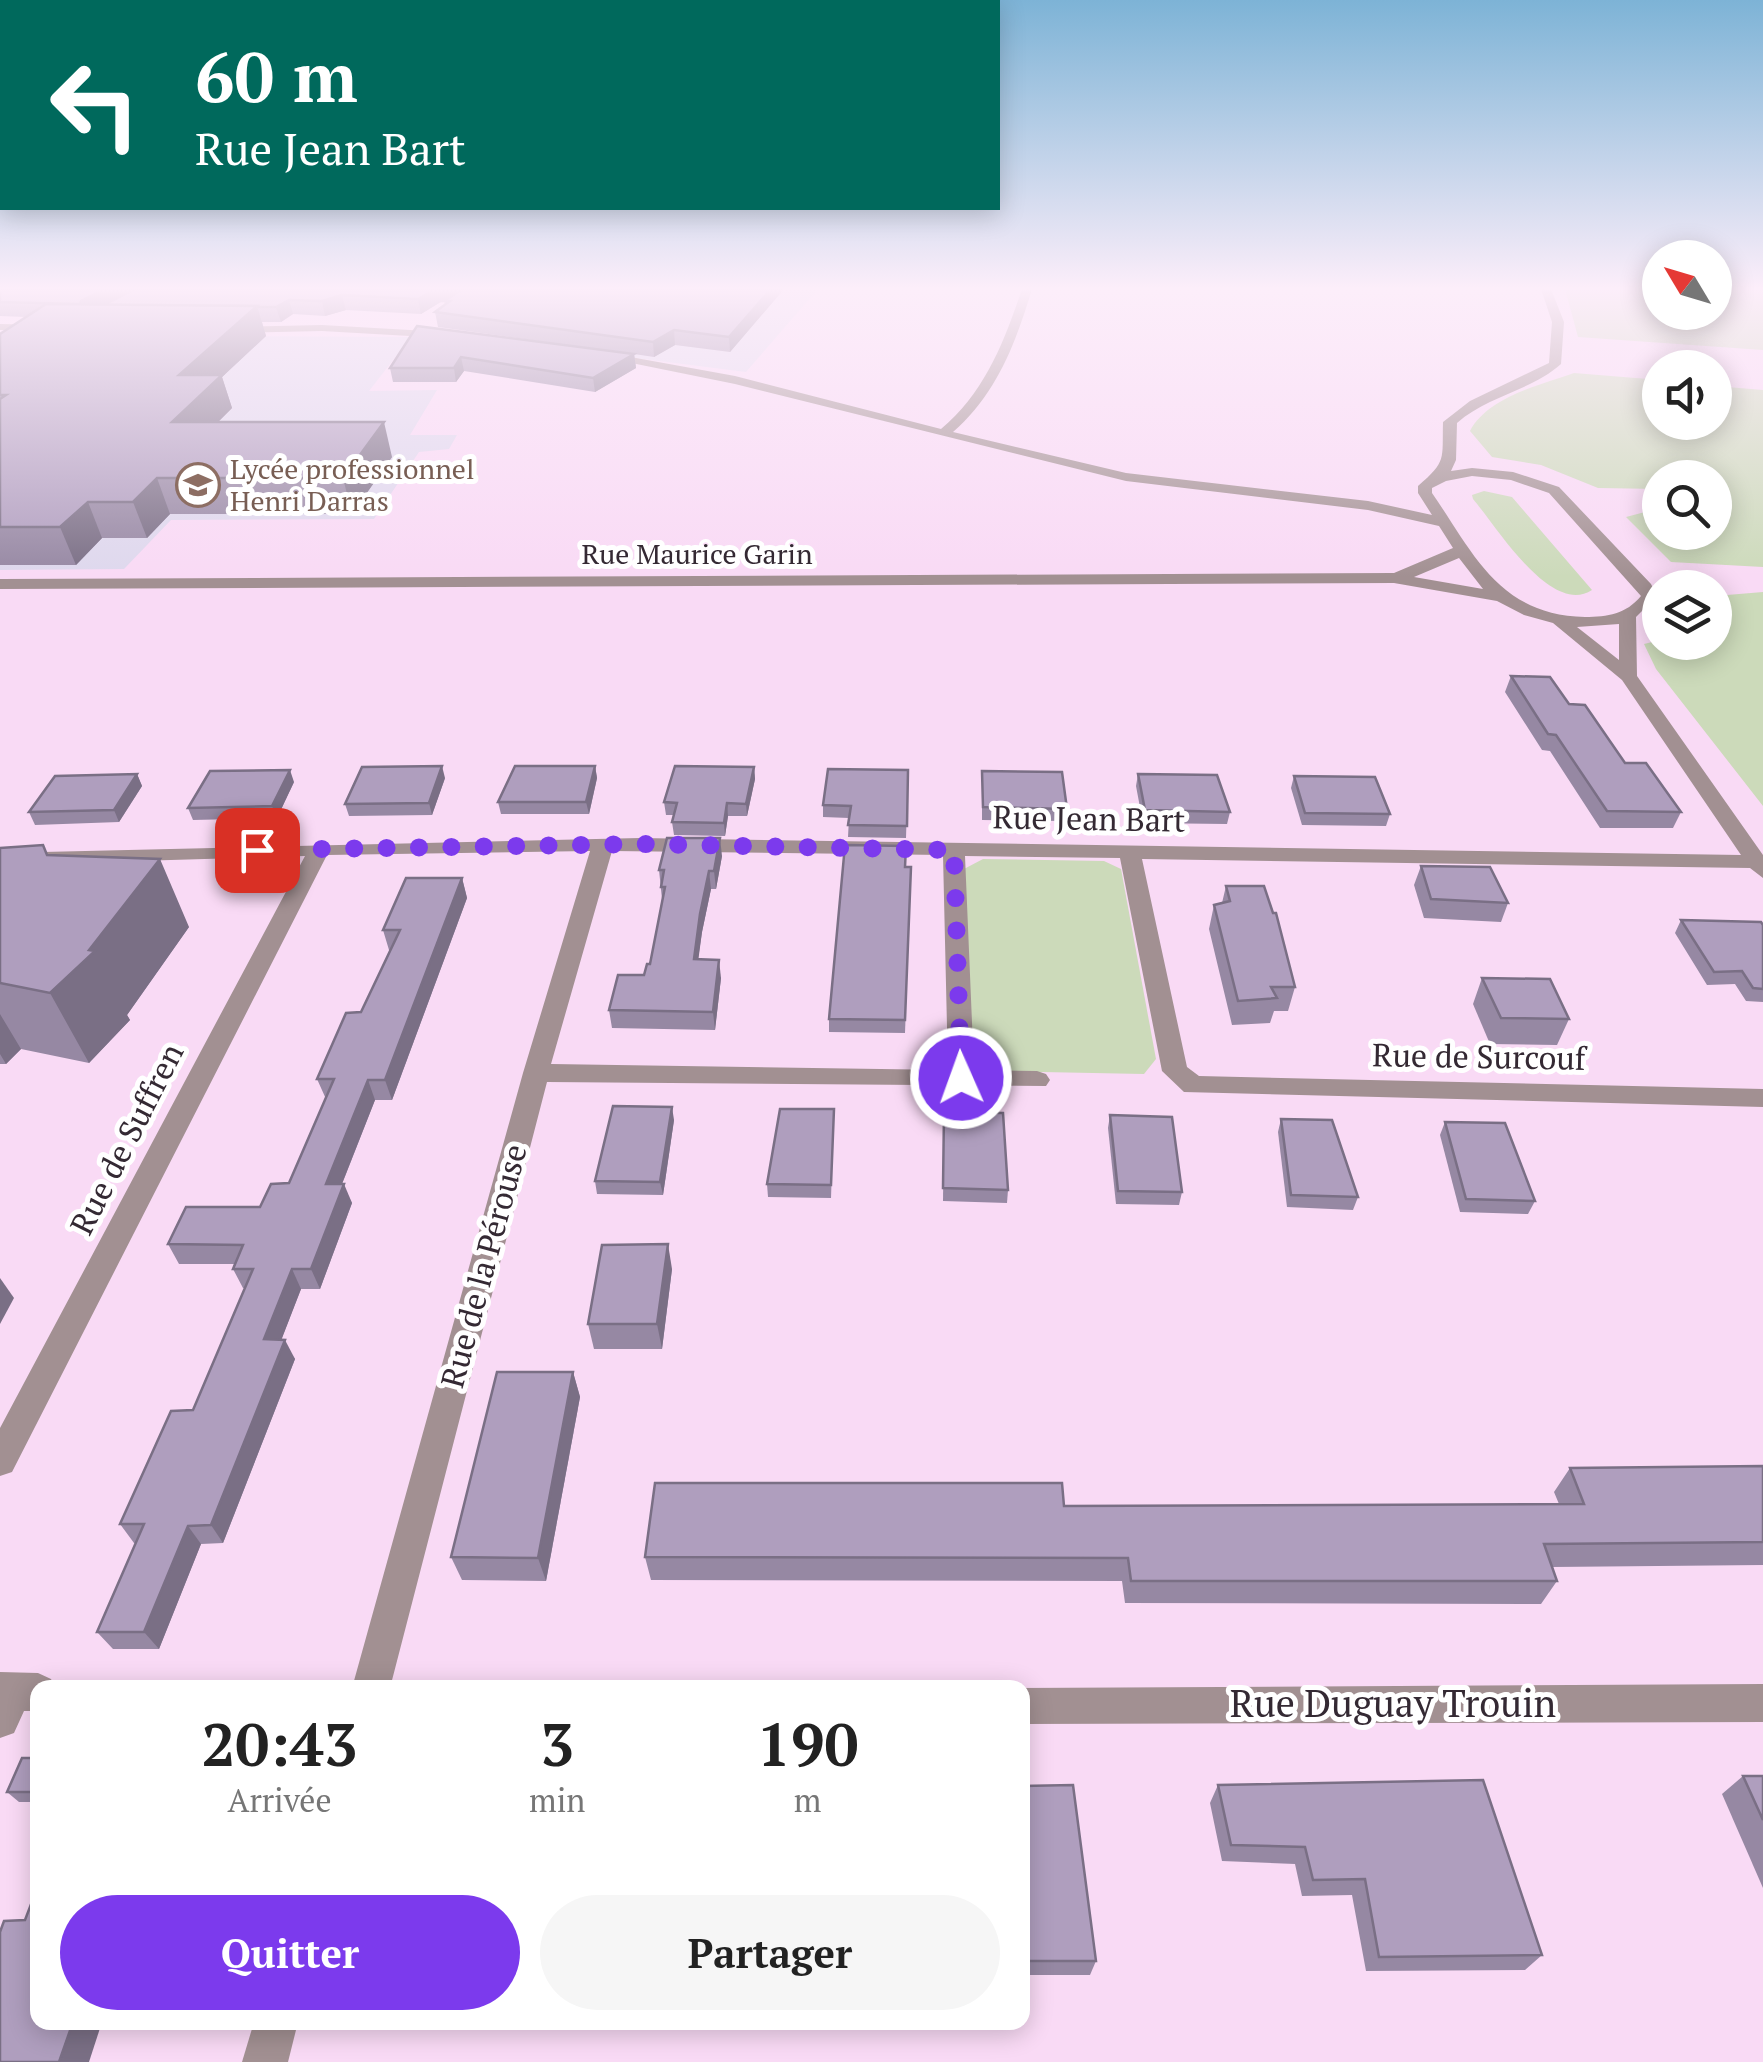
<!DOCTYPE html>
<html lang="fr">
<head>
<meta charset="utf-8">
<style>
	:root { --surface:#fff; --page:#f6f6f6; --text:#222; --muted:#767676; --accent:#7c3aed }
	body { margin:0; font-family:"PT Serif",serif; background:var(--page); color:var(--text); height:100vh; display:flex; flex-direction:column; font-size:38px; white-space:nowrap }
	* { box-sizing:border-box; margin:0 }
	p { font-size:32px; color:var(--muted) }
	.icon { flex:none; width:55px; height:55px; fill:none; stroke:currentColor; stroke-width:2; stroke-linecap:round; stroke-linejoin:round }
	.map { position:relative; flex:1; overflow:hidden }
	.drawer { position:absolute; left:30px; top:1680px; width:1000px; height:350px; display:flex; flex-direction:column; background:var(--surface); border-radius:20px; box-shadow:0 5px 25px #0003 }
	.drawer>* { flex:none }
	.top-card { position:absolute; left:0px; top:0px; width:1000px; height:210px; box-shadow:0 5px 25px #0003; background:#00695c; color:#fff; overflow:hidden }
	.needle { width:65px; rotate:308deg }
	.tools { position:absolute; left:1642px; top:240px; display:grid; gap:20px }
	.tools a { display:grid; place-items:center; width:90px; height:90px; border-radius:50%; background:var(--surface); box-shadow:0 5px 25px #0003; font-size:50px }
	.pin { position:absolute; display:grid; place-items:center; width:85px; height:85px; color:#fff; margin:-42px; border-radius:20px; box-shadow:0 5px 15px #0006 }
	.me { position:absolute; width:110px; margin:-55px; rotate:358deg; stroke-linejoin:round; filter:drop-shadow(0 0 8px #0008) }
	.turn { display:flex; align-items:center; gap:35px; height:210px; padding:0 30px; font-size:45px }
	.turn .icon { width:130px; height:130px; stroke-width:2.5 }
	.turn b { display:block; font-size:70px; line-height:85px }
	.eta { display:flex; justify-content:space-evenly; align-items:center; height:170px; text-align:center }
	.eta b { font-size:60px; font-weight:800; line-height:70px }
	.primary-button { display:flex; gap:20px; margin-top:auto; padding:20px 30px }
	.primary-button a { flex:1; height:115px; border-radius:60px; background:var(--accent); color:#fff; font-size:40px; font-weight:800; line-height:115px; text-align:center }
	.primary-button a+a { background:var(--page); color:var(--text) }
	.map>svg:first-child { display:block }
	.education { fill:#ded8ed }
	.green { fill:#ccdaba }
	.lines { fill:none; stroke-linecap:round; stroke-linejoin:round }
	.minor { fill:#a29092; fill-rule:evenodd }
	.wall { fill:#9688a3 }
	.shaded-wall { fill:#7a6f85 }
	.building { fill:#af9ebe; stroke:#7a6f85; stroke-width:2.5 }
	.route { stroke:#7c3aed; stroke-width:18; stroke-dasharray:0 32.4 }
	.labels { text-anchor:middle; stroke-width:10; stroke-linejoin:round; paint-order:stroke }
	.far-education-label { font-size:28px; fill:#785e54; stroke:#fff; text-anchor:start }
	.far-street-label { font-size:28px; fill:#342933; stroke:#fff }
	.street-label { font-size:32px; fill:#342933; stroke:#fff }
	.near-street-label { font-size:38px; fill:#342933; stroke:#fff }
</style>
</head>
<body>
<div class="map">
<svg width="1763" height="2062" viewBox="0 0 1763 2062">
	<rect width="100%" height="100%" fill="#f9daf5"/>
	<!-- education -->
	<g class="education">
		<path d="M606 289H818L746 372 541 346Z"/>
		<path d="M194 336 411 337 369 391 437 390 410 435H457L449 449 419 452 374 519 171 520 124 569 0 570V345Z"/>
	</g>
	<!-- green -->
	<g class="green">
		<path d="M1565 289H1660V312H1715V289H1763V350L1578 337Z"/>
		<path d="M1574 373 1660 380V422H1715V386L1763 390V567L1671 562 1626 517 1660 508V532H1715V478H1660V489L1598 488 1541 465 1492 457 1470 431C1488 397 1540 385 1574 373Z"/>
		<path d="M1484 491 1512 497 1592 590C1551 617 1497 527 1473 499L1472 495Z"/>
		<path d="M1763 592V806L1656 669 1644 644 1660 640 1715 642V596Z"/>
		<path d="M983 859 1104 861 1121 869 1156 1059 1144 1074 988 1071 970 1058 964 869Z"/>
	</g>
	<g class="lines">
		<!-- minor -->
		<g class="minor">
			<path d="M1022 289H1032C1016 342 997 394 953 432L1126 473 1368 501 1432 515 1418 493V486C1447 461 1442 460 1443 422L1470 401 1549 363 1552 322 1541 289H1551L1564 322 1561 364C1531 391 1487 396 1457 423L1456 460 1451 471 1472 468 1513 472 1559 487 1651 584 1657 596 1636 617 1637 676 1763 855V878L1750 868 1142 859 1187 1067 1199 1076 1763 1089V1107L1184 1092 1162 1071 1120 858 965 856 974 1070 1037 1071 1046 1074 1050 1080 1046 1086 547 1082 390 1688H352L523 1073 590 851 327 855 12 1472 0 1476V1428L305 856 0 865V853L640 838 1741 855 1622 680 1553 623 1524 615 1497 601 1394 583 0 589V579L1394 573 1453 548 1439 526 1368 510 1126 481 735 384 597 356 603 352 735 376 941 429C985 392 1004 342 1022 289ZM1472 476 1511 480 1549 493 1641 596C1626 614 1608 617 1585 617 1498 615 1473 552 1432 493V488L1446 481ZM1459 558 1483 589 1414 577ZM1619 624V660L1577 627ZM612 851 943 855 948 1070 551 1064Z"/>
			<path d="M0 324 45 325 51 328 45 331 0 330Z"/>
			<path d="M322 325 445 332 451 335 445 338 322 331 230 333 224 330 230 327Z"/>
			<path d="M0 1672 38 1673 51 1679 55 1688H38V1711H24L14 1733 0 1738Z"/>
			<path d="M1763 1684V1722L1022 1724V1688H1018Z"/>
			<path d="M254 2022H298L288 2062H242Z"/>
		</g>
	</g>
	<!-- wall -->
	<g class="wall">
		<path d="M0 289H462L421 314 346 310 325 316 293 314 281 322H262L266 336 222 377 232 408 218 422 392 457 352 514H170L147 538H102L76 565H0V334L26 317 0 316Z"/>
		<path d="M463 289H784L730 352 675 345 654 357 634 354 636 368 595 392 464 371 456 382H393L390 368 417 326 603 350 438 327 435 312 445 305 444 301Z"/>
		<path d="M1511 676 1569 704 1625 763 1681 812 1673 828H1600L1550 751 1542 750 1505 692Z"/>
		<path d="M595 766 597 778 589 814H501L498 802Z"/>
		<path d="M754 767 755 779 747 816H728L725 836 674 835 672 822 674 815H666L664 802Z"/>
		<path d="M908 770 906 838 848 837 849 818 823 817V805Z"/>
		<path d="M982 771 1067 809 1066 821 982 820Z"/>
		<path d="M137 774 142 786 119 822 35 825 29 812Z"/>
		<path d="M1138 774 1230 812 1227 824 1143 823 1136 786Z"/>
		<path d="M1294 776 1390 814 1386 826 1302 825 1291 788Z"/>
		<path d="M445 778 432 815 349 816 345 804Z"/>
		<path d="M294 782 277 818 193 820 188 808Z"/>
		<path d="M0 848 48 855 189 927 127 1015 130 1020 89 1063 21 1049 6 1064H0Z"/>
		<path d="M722 856 716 889H711L702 932 698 959 721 978 715 1030 612 1028 609 1010 644 975 650 964 662 899 659 870Z"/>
		<path d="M1421 866 1508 903 1501 922 1424 918 1414 885Z"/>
		<path d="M906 867H911L905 1033 829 1032V1019Z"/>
		<path d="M462 878 467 898 392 1100H375L342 1184 352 1203 320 1289H301L281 1340 295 1359 223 1543 201 1544 159 1649H113L97 1632 136 1543H134L120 1524 193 1410 245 1288H243L233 1269 234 1264H179L168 1244 260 1207 289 1183 326 1099 317 1079 361 1012 391 950H389L383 930Z"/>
		<path d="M1226 886 1295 987 1288 1011H1274L1270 1023 1232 1025 1209 929 1214 905 1222 903Z"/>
		<path d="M1681 920 1763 925V1002L1746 1001 1735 984 1707 985 1675 933Z"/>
		<path d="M1482 978 1569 1019 1557 1045 1490 1044 1473 1004Z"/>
		<path d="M834 1109 831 1198 768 1197 767 1184Z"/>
		<path d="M944 1112 1008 1190 1007 1203 943 1201Z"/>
		<path d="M1110 1115 1182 1192 1179 1205 1116 1204 1108 1128Z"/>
		<path d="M1281 1119 1358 1197 1353 1210 1287 1207 1278 1132Z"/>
		<path d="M674 1120 663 1195 597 1194 595 1181Z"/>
		<path d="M1445 1122 1535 1201 1528 1214 1460 1212 1440 1135Z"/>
		<path d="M672 1269 662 1349H594L588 1324Z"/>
		<path d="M573 1372 580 1397 546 1581 462 1580 451 1557Z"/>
		<path d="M1763 1466V1565L1552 1567 1557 1581 1541 1604 1125 1603 1122 1581 651 1580 645 1557 1064 1506 1559 1504 1554 1492 1570 1468Z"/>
		<path d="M38 1758V1802H19L7 1792Z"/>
		<path d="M1743 1776H1763V1888L1722 1794Z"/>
		<path d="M1218 1785 1542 1955 1525 1970 1366 1971 1352 1895 1302 1896 1295 1864 1222 1861 1210 1803Z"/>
		<path d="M1022 1786 1096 1961 1090 1975H1022Z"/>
	</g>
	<!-- shaded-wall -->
	<g class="shaded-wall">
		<path d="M106 289H139L86 316 79 306 81 301Z"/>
		<path d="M436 289H462L421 314 418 299Z"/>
		<path d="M771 289H784L730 352 729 337Z"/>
		<path d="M342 295 346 310 325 316 322 301Z"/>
		<path d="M289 300 293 314 281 322 276 307Z"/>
		<path d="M257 306 266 336 222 377 232 408 184 456 172 422 179 375Z"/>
		<path d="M674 330 675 345 654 357 653 342Z"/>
		<path d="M634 354 636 368 595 392 593 378Z"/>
		<path d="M461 357 464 371 456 382 454 368Z"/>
		<path d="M384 422 392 457 352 514 343 478Z"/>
		<path d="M157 478 170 514 147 538 133 502Z"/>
		<path d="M88 502 102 538 76 565 60 527Z"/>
		<path d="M442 766 445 778 432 815 429 803Z"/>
		<path d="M595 766 597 778 589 814 586 802Z"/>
		<path d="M754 767 755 779 747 816 746 804Z"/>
		<path d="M290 770 294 782 277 818 272 806Z"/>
		<path d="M137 774 142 786 119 822 114 810Z"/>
		<path d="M727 803 728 816 725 836 724 823Z"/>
		<path d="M720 838 722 856 716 889 714 871Z"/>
		<path d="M160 859 189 927 127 1015 130 1020 89 1063 50 993 89 950Z"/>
		<path d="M709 871 711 889 702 932 696 977 694 959 700 914Z"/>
		<path d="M462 878 467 898 392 1100 385 1080Z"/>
		<path d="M719 960 721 978 715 1030 713 1012Z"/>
		<path d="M0 1014 21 1049 6 1064 0 1054Z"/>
		<path d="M368 1080 375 1100 334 1204 326 1184Z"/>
		<path d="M672 1107 674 1120 663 1195 660 1182Z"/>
		<path d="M344 1184 352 1203 320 1289 311 1269Z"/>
		<path d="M668 1244 672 1269 662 1349 657 1324Z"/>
		<path d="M292 1269 301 1289 274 1359 264 1339Z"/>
		<path d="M0 1278 14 1298 0 1324Z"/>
		<path d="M285 1340 295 1359 223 1543 211 1525Z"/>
		<path d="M573 1372 580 1397 546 1581 538 1558Z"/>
		<path d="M188 1526 201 1544 159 1649 144 1632Z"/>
		<path d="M73 2022H102L89 2062H59Z"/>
	</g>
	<!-- building -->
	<g class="building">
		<path d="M0 289H106L81 301 80 304 0 302Z"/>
		<path d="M135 289H436L418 299 342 295 322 301 289 300 276 307H256L257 306 104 305Z"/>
		<path d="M463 289H771L729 337 674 330 653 342 435 312 450 301H444Z"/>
		<path d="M46 304 257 306 179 375H222L172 422H384L343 478H157L133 502H88L60 527H0V399L6 395H0V334Z"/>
		<path d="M417 326 634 354 593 378 461 357 454 368H390Z"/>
		<path d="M1511 676 1550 677 1569 704 1585 705 1625 763H1646L1681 812 1607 811 1556 735 1548 734Z"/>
		<path d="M442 766 429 803 345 804 362 767Z"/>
		<path d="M515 766H595L586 802H498Z"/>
		<path d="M675 766 754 767 746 804 727 803 724 823 672 822 677 803 664 802Z"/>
		<path d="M828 769 908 770 907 826 848 825 851 806 823 805Z"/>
		<path d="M290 770 272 806 188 808 210 771Z"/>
		<path d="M982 771 1062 772 1067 809 983 807Z"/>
		<path d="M137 774 114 810 29 812 55 776Z"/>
		<path d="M1138 774 1217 775 1230 812 1145 810Z"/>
		<path d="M1294 776 1375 777 1390 814 1305 813Z"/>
		<path d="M667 838H720L714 871H709L700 914 694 959 719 960 713 1012 609 1010 618 975H644L647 964H650L665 887H661L664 870H659Z"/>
		<path d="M43 845 47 855 160 859 89 950 95 951 50 993 0 983V848Z"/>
		<path d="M845 845 906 846 905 867H911L905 1020 829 1019Z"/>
		<path d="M1421 866 1490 867 1508 903 1431 899Z"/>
		<path d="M406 878H462L385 1080H368L326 1184H344L311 1269H292L264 1339 285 1340 211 1525 188 1526 144 1632H97L144 1524H120L171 1411 193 1410 253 1269H233L243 1245 168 1244 186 1207H260L271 1184 289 1183 334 1079H317L346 1013 361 1012 400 930H383Z"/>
		<path d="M1226 886H1264L1273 913H1276L1295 987H1271L1277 998 1238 1001 1214 905 1230 901Z"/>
		<path d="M1681 920 1761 922 1763 925V989L1753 988 1742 971 1714 972Z"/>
		<path d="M1482 978 1550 979 1569 1019 1501 1018Z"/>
		<path d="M613 1106 672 1107 660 1182 595 1181Z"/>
		<path d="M780 1109H834L831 1185 767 1184Z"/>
		<path d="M944 1112 1003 1113 1008 1190 943 1188Z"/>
		<path d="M1110 1115 1172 1117 1182 1192 1118 1191Z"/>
		<path d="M1281 1119 1332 1120 1358 1197 1291 1195Z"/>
		<path d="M1445 1122 1505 1123 1535 1201 1466 1199Z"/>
		<path d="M668 1244 657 1324H588L602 1245Z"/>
		<path d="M497 1372H573L538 1558 451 1557Z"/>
		<path d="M1763 1466V1542L1544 1544 1557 1581H1131L1128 1558 645 1557 655 1483H1062L1064 1506 1584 1504 1570 1468Z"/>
		<path d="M22 1758H38V1792H7Z"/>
		<path d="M1743 1776H1763V1820Z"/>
		<path d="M1483 1780 1542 1955 1379 1957 1365 1879 1313 1880 1305 1847 1231 1845 1218 1785Z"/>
		<path d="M1073 1785 1096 1961H1022V1786Z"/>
		<path d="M38 1886V2022H73L59 2062H0V1932L4 1921 25 1920Z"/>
	</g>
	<!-- sky -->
	<linearGradient id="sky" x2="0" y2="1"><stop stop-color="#7db3d6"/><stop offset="0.5" stop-color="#fceefa"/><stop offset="1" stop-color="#fceefa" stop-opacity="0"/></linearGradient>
	<rect width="1763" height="577" fill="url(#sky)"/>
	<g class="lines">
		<!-- route -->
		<path class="route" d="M257 850 640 844 954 850 961 1078"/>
	</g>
	<!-- icons -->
	<defs>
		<g id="school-ring" transform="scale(2.25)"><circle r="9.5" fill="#fff" stroke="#8d6e63" stroke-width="1.5"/><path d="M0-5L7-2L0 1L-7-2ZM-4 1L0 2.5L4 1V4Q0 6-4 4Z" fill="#8d6e63"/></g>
	</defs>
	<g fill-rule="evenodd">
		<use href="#school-ring" x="198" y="485"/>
	</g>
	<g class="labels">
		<!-- far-education labels -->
		<g class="far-education-label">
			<text x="230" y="479">Lycée professionnel<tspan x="230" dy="32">Henri Darras</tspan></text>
		</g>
		<!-- far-street labels -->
		<g class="far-street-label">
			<text x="697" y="564">Rue Maurice Garin</text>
		</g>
		<!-- street labels -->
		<g class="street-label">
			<text transform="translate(1089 819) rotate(1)" y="11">Rue Jean Bart</text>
			<text transform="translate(1479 1057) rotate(1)" y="11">Rue de Surcouf</text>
			<text transform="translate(127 1139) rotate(-63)" y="11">Rue de Suffren</text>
			<text transform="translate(484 1266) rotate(-75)" y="11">Rue de la Pérouse</text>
		</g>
		<!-- near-street labels -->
		<g class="near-street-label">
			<text x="1393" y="1717">Rue Duguay Trouin</text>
		</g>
	</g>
</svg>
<div class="tools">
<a><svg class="needle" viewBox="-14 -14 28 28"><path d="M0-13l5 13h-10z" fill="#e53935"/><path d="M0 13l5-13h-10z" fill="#767676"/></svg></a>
<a><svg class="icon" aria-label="sound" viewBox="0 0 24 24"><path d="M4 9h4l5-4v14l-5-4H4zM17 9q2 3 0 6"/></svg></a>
<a><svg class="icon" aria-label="search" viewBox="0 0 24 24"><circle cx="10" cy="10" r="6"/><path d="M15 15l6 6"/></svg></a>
<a><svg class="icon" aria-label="layers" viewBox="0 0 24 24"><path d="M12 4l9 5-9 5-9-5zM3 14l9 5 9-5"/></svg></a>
</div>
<div class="pin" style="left:257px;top:850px;background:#d93025"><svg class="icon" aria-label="arrive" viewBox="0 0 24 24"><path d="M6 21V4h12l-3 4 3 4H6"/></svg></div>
<svg class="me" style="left:961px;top:1078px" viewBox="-20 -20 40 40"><circle r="17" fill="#7c3aed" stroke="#fff" stroke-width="3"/><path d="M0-11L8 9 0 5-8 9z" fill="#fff"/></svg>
<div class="top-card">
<div class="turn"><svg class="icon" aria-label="left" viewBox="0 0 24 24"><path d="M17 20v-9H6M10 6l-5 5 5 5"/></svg><div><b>60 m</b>Rue Jean Bart</div></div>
</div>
<section class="drawer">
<div class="eta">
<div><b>20:43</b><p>Arrivée</p></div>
<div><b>3</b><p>min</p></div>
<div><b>190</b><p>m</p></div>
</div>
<div class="primary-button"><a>Quitter</a><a>Partager</a></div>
</section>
</div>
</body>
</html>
